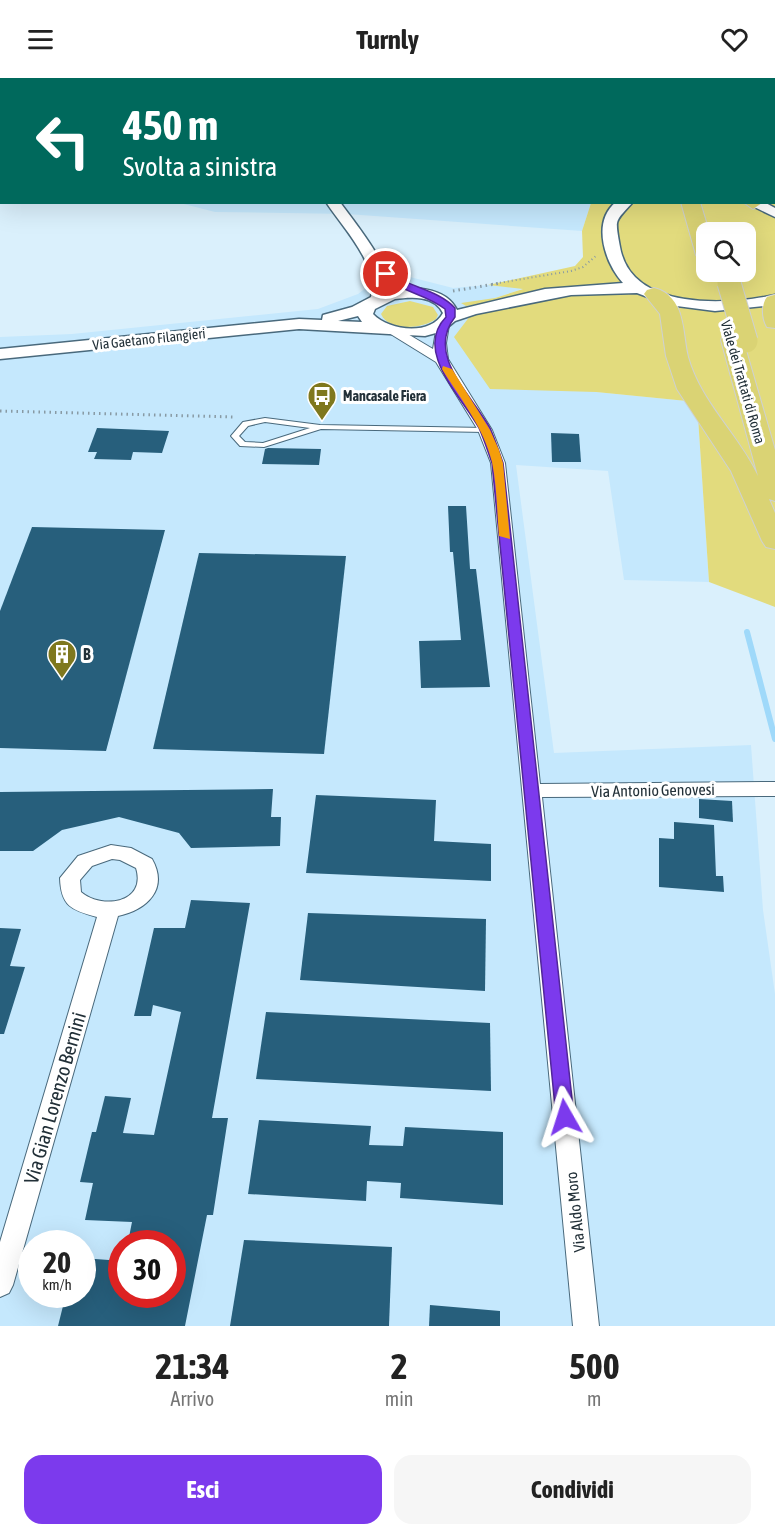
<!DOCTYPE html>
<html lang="it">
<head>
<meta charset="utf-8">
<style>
	:root { --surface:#fff; --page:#f6f6f6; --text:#222; --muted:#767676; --accent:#7c3aed }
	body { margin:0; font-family:"Asap Condensed",sans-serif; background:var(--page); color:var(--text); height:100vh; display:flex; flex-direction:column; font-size:22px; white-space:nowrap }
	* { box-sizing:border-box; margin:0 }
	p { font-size:20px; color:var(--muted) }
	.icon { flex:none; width:33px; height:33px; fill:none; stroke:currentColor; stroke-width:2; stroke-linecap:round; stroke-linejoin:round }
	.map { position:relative; height:1248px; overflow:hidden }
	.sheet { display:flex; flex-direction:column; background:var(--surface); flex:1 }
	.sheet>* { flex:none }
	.hud { position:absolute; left:0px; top:0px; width:776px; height:126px; box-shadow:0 6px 24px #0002; background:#00695c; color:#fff; overflow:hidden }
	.tools { position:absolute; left:696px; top:144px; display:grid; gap:12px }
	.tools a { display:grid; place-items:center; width:60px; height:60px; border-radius:12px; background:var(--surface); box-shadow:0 6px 24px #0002; font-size:30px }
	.speed { position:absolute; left:18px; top:1152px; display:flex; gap:12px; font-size:30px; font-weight:700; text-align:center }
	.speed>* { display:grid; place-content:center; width:78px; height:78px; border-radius:50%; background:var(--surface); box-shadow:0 6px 24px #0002; line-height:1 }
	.speed small { font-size:15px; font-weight:400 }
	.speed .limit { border:9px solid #d22; background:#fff; color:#111 }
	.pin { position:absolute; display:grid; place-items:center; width:51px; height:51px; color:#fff; margin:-26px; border:3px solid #fff; border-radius:50%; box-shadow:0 2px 6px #0007 }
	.me { position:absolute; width:66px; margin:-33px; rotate:354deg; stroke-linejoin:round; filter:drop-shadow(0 0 4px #0008) }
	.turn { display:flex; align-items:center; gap:21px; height:126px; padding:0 24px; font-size:27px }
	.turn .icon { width:78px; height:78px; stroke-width:2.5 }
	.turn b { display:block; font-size:42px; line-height:51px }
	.eta { display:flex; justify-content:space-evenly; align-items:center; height:102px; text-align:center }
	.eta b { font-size:36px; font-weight:700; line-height:42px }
	.button { display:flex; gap:12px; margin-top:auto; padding:12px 24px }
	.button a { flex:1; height:69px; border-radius:18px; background:var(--accent); color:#fff; font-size:24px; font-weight:700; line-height:69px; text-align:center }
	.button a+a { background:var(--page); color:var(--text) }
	header { display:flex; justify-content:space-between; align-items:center; height:78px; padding:0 24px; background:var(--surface); font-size:27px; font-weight:700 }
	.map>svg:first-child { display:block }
	.built { fill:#c5e8fd; fill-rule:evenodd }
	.green { fill:#e2db7d; fill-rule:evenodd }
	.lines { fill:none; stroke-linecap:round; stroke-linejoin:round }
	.stream { stroke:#9fd9fa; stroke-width:6 }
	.building { fill:#275f7c }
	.service-casing { stroke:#49697c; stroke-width:2 }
	.minor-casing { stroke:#49697c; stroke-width:2 }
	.tertiary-casing { stroke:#49697c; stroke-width:3 }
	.trunk-casing { stroke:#ced1d3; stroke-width:2 }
	.path-far1 { stroke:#889aa4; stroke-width:2; stroke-dasharray:1 3; stroke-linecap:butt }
	.path { stroke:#889aa4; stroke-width:3; stroke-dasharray:1.5 4; stroke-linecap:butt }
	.service { fill:#fff; fill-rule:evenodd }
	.minor { fill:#fff; fill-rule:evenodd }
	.tertiary { fill:#fff; fill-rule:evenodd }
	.trunk { fill:#dad374; fill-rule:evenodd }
	.trunk-bridge-far1-casing { stroke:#ced1d3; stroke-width:20; stroke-linecap:butt }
	.trunk-bridge-casing { stroke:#ced1d3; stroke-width:25; stroke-linecap:butt }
	.trunk-bridge-far1 { stroke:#dad374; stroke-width:18 }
	.trunk-bridge { stroke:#dad374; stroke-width:23 }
	.route { fill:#7c3aed; stroke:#51269a; stroke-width:1.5 }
	.slow { fill:#f59e0b }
	.labels { text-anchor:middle; stroke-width:6; stroke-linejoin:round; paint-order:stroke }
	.far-street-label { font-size:14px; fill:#223038; stroke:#fff }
	.far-poi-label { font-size:14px; font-weight:bold; fill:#223038; stroke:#fff; text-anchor:start }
	.poi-label { font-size:16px; font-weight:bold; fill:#223038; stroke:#fff; text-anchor:start }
	.street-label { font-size:16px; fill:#223038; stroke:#fff }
	.near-street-label { font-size:20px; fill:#223038; stroke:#fff }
</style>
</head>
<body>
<header><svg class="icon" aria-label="menu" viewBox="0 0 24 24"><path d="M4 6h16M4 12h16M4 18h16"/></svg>Turnly<svg class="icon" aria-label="heart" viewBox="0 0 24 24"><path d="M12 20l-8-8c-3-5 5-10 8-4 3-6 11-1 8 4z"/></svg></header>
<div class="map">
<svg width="775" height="1248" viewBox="0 0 775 1248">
	<rect width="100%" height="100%" fill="#daf0fc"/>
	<!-- built -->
	<g class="built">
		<path d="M176 124 591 125 582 153 347 136 215 134Z"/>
		<path d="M394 188 406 198 453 210 488 207 525 210 495 220 470 238 596 314 697 324 709 504 624 502 608 393 516 387 554 675 751 667 763 832 775 916V1248H0V259L72 256 318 231 358 216ZM32 1166H82V1216H32ZM122 1166H172V1216H122Z"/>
	</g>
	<!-- green -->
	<g class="green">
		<path d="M775 99V529L709 504 697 324 596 314 490 311 454 259 470 238 489 224 466 228 461 225 495 220 523 211 488 207 575 188 583 179 582 153 591 125 774 124ZM706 154H746V194H706Z"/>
		<path d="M410 223 433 229 438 237 436 241C422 251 389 254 381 236L387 228Z"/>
	</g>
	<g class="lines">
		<!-- stream -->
		<path class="stream" d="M747 554 775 661"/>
	</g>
	<!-- building -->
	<g class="building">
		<path d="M97 350 169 353 162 375 133 374 131 382 94 381 97 374H88Z"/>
		<path d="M551 355 579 356 581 384H552Z"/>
		<path d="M268 370 321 371 319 387 262 386 265 371Z"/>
		<path d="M448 428H466L470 491H476L490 609 421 610 419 563 461 562 453 474H450Z"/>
		<path d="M32 449 165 452 106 673 0 670V533Z"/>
		<path d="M199 475 346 478 324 676 153 671Z"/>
		<path d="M273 711 271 739H281L280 768 191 770 179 755 119 739 62 752 33 773H0V714Z"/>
		<path d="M316 717 436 722 434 763 491 766V803L306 795Z"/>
		<path d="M699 721 732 723 733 744 699 740Z"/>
		<path d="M674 744 714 747 716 798H723L724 814 659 809V760L674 761Z"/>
		<path d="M191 822 250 825 212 1040H228L213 1137H207L185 1248H58L66 1216H82V1180L122 1183V1216H172V1166L128 1164 132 1144 85 1142 93 1105 80 1104 92 1054H96L105 1018 131 1020 123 1055 154 1057 181 934 153 927 151 938H134L154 850H185Z"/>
		<path d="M308 835 486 841 485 913 300 902Z"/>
		<path d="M0 850 21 851 10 888 25 889 4 956H0Z"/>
		<path d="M266 934 490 945 491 1013 256 1001Z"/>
		<path d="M259 1042 371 1048 369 1067 403 1068 405 1049 503 1054V1127L400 1120 401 1105 367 1103 366 1123 248 1116Z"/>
		<path d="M244 1162 392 1169 389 1248H230Z"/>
		<path d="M430 1227 500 1233V1248H429Z"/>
	</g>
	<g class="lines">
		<!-- service casing -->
		<g class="service-casing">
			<path id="service" d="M265 340 320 347 485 350 489 352 485 354 321 351 264 369 240 368 231 358 243 344ZM265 344 310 350 263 365 245 364 239 358 248 348Z"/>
		</g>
		<!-- minor casing -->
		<g class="minor-casing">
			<g id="minor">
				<path d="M443 243 449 247 446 265 448 281 492 352 505 385 540 706 775 704V718L542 719 599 1248H573L491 385 478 352 436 284 389 255 396 251 401 252 433 271 437 247Z"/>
				<path d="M111 767 131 770 152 781C169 811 147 832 118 838L13 1207 9 1215 0 1219V1164L97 839C71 832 61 828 60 800L78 778ZM112 781 120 782 136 790C147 825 102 832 81 814L80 802 92 788Z"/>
			</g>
		</g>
		<!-- tertiary casing -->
		<g class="tertiary-casing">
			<g id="tertiary">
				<path d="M451 0H466L450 2Z"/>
				<path d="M326 124H340C354 144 393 190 388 213 411 208 445 208 457 232L545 211 623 205C605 185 591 144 616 124H633C614 145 615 140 620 169 631 233 726 227 775 217V227L715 233 669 227 637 215 571 217 476 236 455 243 443 253 425 258 299 251 0 281V271L299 241 322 242 323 237 352 229 371 219C379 186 343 150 326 124ZM395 221C412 219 434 217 443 235 431 258 389 253 373 236L375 231ZM358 238 362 244 338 243Z"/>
				<path d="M744 124H764L775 130V139Z"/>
			</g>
		</g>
		<!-- trunk casing -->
		<g class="trunk-casing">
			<g id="trunk">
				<rect x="637" y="0" width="16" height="2"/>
				<path d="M661 0H677L678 2H662Z"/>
				<path d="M681 124H700L709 154H706V183L699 181 696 177Z"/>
				<path d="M743 124H762V125L753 131Z"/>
				<path d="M654 210C686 218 682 254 688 279 701 325 738 356 758 398L721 262 724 257H740L743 262 775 372V423L769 421 775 435V471L766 469 762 463 731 393 677 311 666 278 660 236 644 216 647 212Z"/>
				<path d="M774 217H775V250L767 249C762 241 761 226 767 219Z"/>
			</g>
		</g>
		<!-- path-far1 -->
		<path class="path-far1" d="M492 206 571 193 583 189 597 177"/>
		<!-- path -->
		<g class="path">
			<path d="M453 213 501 205"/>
			<path d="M0 333 235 339"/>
		</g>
		<!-- service -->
		<use href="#service" class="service"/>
		<!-- minor -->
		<use href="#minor" class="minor"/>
		<!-- tertiary -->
		<use href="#tertiary" class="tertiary"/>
		<!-- trunk -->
		<use href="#trunk" class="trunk"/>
		<!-- trunk-bridge-far1 casing -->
		<g class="trunk-bridge-far1-casing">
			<path id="trunk-bridge-far1" d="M726 194 730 206"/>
		</g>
		<!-- trunk-bridge casing -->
		<g class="trunk-bridge-casing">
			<path id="trunk-bridge" d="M729 205 746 263"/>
		</g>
		<!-- trunk-bridge-far1 -->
		<use href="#trunk-bridge-far1" class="trunk-bridge-far1"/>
		<!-- trunk-bridge -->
		<use href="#trunk-bridge" class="trunk-bridge"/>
	</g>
	<!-- route -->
	<path class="route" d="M383 194H389C409 210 437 211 455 230V239C425 277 472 317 490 350 495 361 499 374 503 385L574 1039 571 1044 565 1046 559 1044 556 1039 492 385C488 374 484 361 479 350 462 319 413 273 446 239L445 231C426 216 401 214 383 198Z"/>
	<!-- slow -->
	<path class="slow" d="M443 288 452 291 490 352 499 372 503 385 510 461 499 458C497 434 497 408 492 384 484 350 460 320 442 291Z"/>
	<!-- icons -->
	<defs>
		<g id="bus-pin" transform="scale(1.5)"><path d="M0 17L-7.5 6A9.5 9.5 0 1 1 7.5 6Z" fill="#7f781e" stroke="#fff"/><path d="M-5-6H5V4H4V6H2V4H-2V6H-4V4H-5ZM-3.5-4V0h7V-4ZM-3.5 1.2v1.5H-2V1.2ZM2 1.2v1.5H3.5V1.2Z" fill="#fff"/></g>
		<g id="building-pin" transform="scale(1.5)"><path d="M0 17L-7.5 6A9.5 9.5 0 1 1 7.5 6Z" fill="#7f781e" stroke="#fff"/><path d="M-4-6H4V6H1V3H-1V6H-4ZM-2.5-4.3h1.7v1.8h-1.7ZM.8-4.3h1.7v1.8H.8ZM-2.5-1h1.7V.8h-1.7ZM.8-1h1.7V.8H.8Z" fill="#fff"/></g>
	</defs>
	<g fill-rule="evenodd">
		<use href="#bus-pin" x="322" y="318"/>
		<use href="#building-pin" x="62" y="576"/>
	</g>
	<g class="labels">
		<!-- far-street labels -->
		<g class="far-street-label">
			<text transform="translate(149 261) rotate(-6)" y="5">Via Gaetano Filangieri</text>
			<text transform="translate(743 304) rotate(74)" y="5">Viale dei Trattati di Roma</text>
		</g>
		<!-- far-poi labels -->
		<g class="far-poi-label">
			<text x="343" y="323">Mancasale Fiera</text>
		</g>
		<!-- poi labels -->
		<g class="poi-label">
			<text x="83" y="582">B</text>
		</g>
		<!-- street labels -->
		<g class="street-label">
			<text transform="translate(653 712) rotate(-1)" y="6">Via Antonio Genovesi</text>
			<text transform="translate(575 1134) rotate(-96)" y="6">Via Aldo Moro</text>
		</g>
		<!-- near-street labels -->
		<g class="near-street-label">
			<text transform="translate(55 1020) rotate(-74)" y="7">Via Gian Lorenzo Bernini</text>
		</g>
	</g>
</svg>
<div class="tools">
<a><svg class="icon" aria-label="search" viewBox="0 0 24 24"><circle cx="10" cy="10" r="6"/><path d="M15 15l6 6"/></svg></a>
</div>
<div class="speed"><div>20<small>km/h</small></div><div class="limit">30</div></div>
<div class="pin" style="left:386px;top:196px;background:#d93025"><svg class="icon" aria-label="arrive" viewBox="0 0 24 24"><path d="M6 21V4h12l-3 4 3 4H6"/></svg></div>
<svg class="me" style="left:565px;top:1039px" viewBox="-20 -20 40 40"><path d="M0-17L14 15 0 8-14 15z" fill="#7c3aed" stroke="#fff" stroke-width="4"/></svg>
<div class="hud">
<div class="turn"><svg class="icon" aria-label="left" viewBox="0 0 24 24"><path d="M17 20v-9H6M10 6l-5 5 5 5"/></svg><div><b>450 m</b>Svolta a sinistra</div></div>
</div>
</div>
<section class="sheet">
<div class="eta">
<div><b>21:34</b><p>Arrivo</p></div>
<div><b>2</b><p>min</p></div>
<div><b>500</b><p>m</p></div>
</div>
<div class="button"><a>Esci</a><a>Condividi</a></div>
</section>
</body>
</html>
